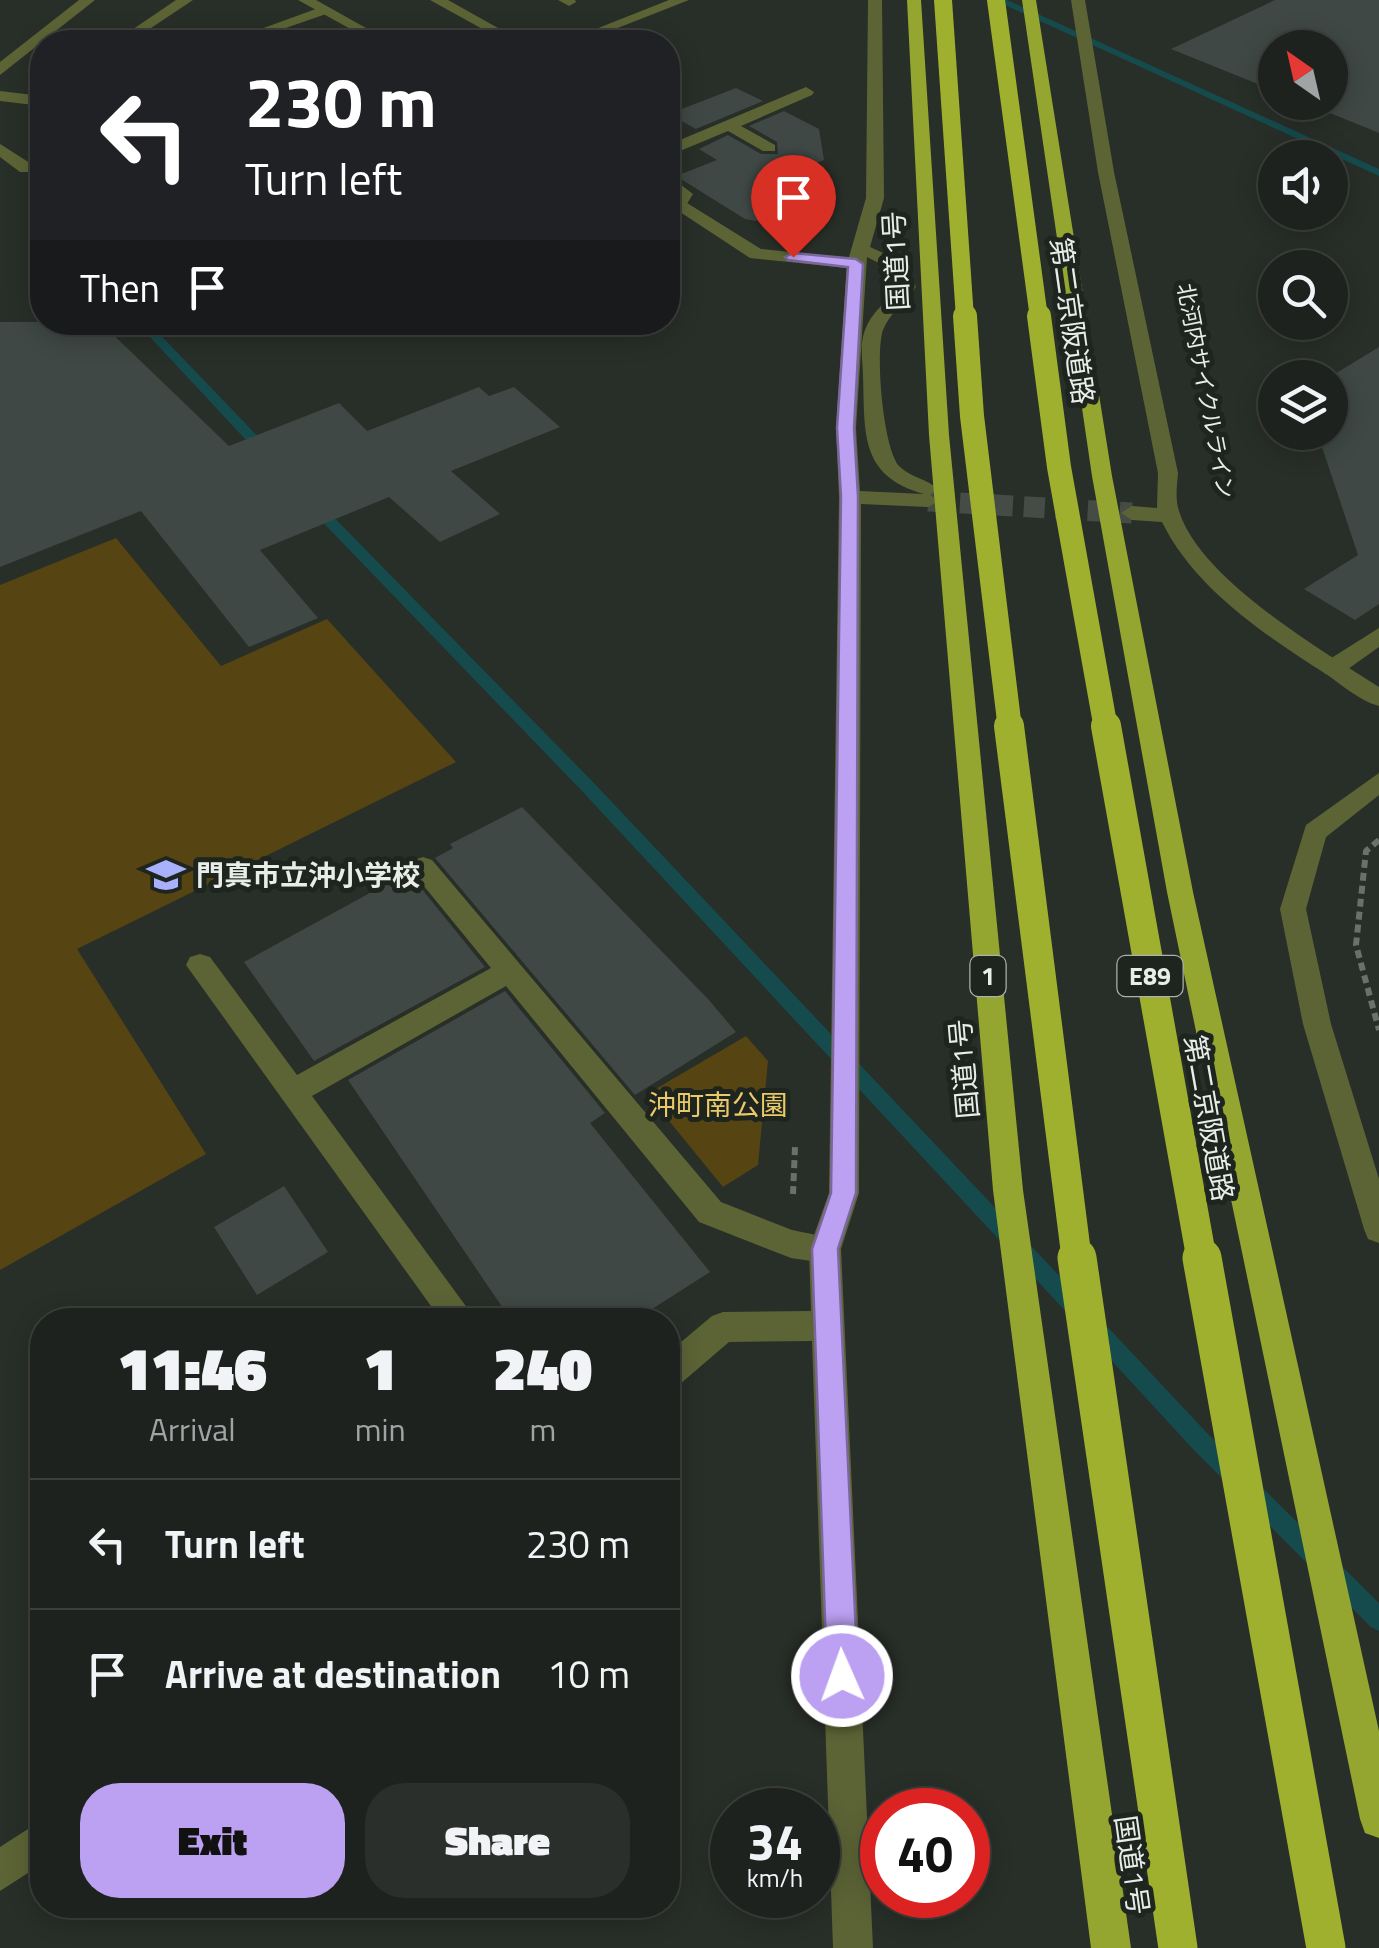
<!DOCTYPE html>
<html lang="en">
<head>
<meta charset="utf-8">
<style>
	:root { --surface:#1e221e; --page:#2b2f2b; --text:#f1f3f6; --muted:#a1a4a4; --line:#3c3f3c; --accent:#bca0f2 }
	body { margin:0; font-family:"Titillium Web","Noto Sans JP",sans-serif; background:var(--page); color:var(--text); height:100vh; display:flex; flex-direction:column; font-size:38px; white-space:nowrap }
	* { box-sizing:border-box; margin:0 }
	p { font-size:32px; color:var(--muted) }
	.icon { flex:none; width:55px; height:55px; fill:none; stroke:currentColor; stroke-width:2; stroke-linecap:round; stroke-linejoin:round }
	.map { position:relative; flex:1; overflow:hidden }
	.sheet { position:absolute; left:30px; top:1308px; width:650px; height:610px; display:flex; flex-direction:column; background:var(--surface); border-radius:40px; box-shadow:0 5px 25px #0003,0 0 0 2px var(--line) }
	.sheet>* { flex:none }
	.banner { position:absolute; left:30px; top:30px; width:650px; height:305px; border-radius:40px; box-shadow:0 5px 25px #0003,0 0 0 2px var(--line); background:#202124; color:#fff; overflow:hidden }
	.needle { width:65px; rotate:326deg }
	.fabs { position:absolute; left:1258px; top:30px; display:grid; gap:20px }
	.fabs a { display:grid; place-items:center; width:90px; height:90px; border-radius:50%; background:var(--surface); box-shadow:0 5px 25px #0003,0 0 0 2px var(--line); font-size:50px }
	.speed { position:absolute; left:710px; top:1788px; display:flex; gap:20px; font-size:50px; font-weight:700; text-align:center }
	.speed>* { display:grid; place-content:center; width:130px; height:130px; border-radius:50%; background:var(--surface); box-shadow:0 5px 25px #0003,0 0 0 2px var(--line); line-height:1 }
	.speed small { font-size:25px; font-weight:400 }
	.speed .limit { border:15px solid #d22; background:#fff; color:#111 }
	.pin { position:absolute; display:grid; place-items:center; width:85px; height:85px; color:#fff; margin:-102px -42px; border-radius:50% 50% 50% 0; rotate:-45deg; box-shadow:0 0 10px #0007 }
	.pin .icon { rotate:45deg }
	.me { position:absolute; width:110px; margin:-55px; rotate:358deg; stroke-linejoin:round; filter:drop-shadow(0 0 8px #0008) }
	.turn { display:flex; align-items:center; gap:35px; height:210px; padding:0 50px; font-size:45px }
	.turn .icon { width:130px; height:130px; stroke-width:2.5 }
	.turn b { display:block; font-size:70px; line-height:85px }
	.then { display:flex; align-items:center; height:95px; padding:0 50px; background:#0003; gap:20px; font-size:38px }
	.eta { display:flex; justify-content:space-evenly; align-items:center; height:170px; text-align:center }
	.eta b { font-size:60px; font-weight:800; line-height:70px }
	.action { display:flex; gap:20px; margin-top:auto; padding:20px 50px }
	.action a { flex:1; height:115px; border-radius:40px; background:var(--accent); color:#111; font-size:40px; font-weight:800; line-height:115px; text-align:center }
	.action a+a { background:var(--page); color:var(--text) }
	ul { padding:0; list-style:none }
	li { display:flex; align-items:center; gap:30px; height:130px; padding:0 50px; border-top:2px solid var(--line) }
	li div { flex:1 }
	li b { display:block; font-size:38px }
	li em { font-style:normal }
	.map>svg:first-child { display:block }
	.green { fill:#564512 }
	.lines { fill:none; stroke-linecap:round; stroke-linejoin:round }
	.stream { fill:#164b4d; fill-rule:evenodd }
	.building { fill:#3f4845 }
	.tertiary-tunnel { stroke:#454b45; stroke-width:21; stroke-dasharray:21 11; stroke-linecap:butt }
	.path { stroke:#6b706b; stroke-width:6; stroke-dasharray:8 5; stroke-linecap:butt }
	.service { fill:#5c6436; fill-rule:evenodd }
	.minor { fill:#5c6436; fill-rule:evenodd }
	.tertiary { fill:#5c6436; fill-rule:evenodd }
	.trunk { fill:#94a630; fill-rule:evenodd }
	.motorway-bridge-far3 { stroke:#9eb02d; stroke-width:18 }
	.motorway-bridge-far2 { stroke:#9eb02d; stroke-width:24 }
	.motorway-bridge-far1 { stroke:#9eb02d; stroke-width:30 }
	.motorway-bridge { stroke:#9eb02d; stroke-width:39 }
	.route { fill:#bca0f2; stroke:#7a689d; stroke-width:2.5 }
	.labels { text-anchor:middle; stroke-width:10; stroke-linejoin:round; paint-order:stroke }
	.far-street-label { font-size:22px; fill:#e9ede9; stroke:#1e241e }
	.shield { fill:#1e241e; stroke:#acb1ac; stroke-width:2.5 }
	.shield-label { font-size:25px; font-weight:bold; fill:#e9ede9 }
	.street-label { font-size:28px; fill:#e9ede9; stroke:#1e241e }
	.poi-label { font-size:28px; font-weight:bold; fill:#e9ede9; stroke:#1e241e; text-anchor:start }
	.park-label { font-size:28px; fill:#eac969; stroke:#1e241e }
</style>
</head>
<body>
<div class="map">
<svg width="1379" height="1948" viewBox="0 0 1379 1948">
	<rect width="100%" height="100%" fill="#282e28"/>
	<!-- green -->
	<g class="green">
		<path d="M116 538 221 666 327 619 456 762 77 949 206 1154 0 1270V585Z"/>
		<path d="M746 1036 768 1061 758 1165 723 1187 647 1094Z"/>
	</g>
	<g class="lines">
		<!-- stream -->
		<g class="stream">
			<path d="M994 0H1007L1379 169V176Z"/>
			<path d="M136 322H148L271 450V456H261Z"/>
			<path d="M314 501 319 502 593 782 1084 1302 1087 1309 1084 1316 1077 1318 1070 1316 581 790 309 508V502Z"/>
			<path d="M1095 1318 1102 1321 1207 1433 1379 1603V1631L1371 1627 1191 1447 1088 1335 1085 1328 1088 1321Z"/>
		</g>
	</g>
	<!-- building -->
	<g class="building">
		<path d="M1275 0H1379V133L1303 102H1330V48H1275V91L1171 49Z"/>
		<path d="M736 88 763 101 696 129 669 114Z"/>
		<path d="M784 111 819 129 824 160 775 179 810 198 756 221 745 219 676 176 717 160 699 149 728 135 761 154H778L777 142 749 126Z"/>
		<path d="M0 322H100L229 446 339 403 367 431 479 387 489 396 514 387 560 427 451 471 500 514 440 542 389 497 260 550 318 618 249 647 141 511 0 567Z"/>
		<path d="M1379 347V604L1355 620 1304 589 1358 555 1317 432H1330L1328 378Z"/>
		<path d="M522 807 708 999 736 1032 635 1095 435 858 453 848 450 844Z"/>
		<path d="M408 872 485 967 314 1061 244 962Z"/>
		<path d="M505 991 605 1113 590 1123 710 1272 635 1320H511L348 1080Z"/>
		<path d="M284 1186 328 1252 257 1295 214 1227Z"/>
	</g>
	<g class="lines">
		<!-- tertiary-tunnel -->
		<path class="tertiary-tunnel" d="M928 501 1132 513"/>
		<!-- path -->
		<g class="path">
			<path d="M1379 840 1366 851 1356 945 1379 1030"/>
			<path d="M793 1194 795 1147"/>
		</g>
		<!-- service -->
		<g class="service">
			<path d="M324 6 331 10 329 13 245 42H225Z"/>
			<path d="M806 87 814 92 812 95 741 126 775 145V151H763L728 131 668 156V145Z"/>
			<path d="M0 144 30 163 42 162V172H20L0 157Z"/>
			<path d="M668 175 693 194 685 207 670 203 675 195 668 188Z"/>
			<path d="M1379 628V647L1341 674H1325L1321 668 1325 662Z"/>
			<path d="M423 857 432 860 721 1202 792 1230 836 1239 841 1249 836 1259 825 1263 791 1258 699 1222 506 986 312 1096 476 1320H441L186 965 190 957 200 954 210 957 297 1075 491 968 414 874 410 867 414 860Z"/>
		</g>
		<!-- minor -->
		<g class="minor">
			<path d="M79 0H95L0 75V62Z"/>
			<path d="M176 0H193L130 42H114Z"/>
			<path d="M298 0H316L391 42H374Z"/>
			<path d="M430 0H448L498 28 486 31Z"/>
			<path d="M558 0H575L576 2 569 6Z"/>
			<path d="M669 0H689L582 42H563Z"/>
			<path d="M0 91 42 96V106L0 101Z"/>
			<path d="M679 198 761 249 856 259 865 264 856 269 750 258 677 210 668 212V201Z"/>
		</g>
		<!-- tertiary -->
		<g class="tertiary">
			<path d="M868 0H882L884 198 870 247 903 262 916 287C906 301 889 314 883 330 875 353 883 448 899 466 911 478 928 479 938 489L930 495 939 501 928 507 861 504 859 1193 841 1249 873 1948H833L812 1341 729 1342 680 1384 668 1389V1353L712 1316 723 1312 811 1311 809 1249 829 1193 839 497 836 428 847 264 866 198ZM867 257 890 269 898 287C887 301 871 313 865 330 859 345 863 361 863 376 865 432 859 476 924 494L860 491 856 428Z"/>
			<path d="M1071 0H1085L1114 172 1178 473C1177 485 1175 500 1179 511 1200 579 1321 650 1379 687V706C1360 701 1342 685 1326 674 1265 635 1195 589 1162 522L1132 520 1121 513 1132 506 1157 508 1158 473 1098 172Z"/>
			<path d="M1379 773V795L1326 837 1306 909 1331 1024 1379 1179V1243L1368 1239 1364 1229 1303 1024 1280 909 1306 825Z"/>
			<path d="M42 1820V1864L0 1891V1847Z"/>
		</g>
		<!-- trunk -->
		<g class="trunk">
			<path d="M907 0H921L949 435 1023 1190 1131 1948H1091L993 1190 929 435Z"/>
			<path d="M1022 0H1036L1112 476 1193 892 1379 1731V1838L1365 1833 1360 1819 1167 892 1092 476Z"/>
		</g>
		<!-- motorway-bridge-far3 -->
		<g class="motorway-bridge-far3">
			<path d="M943 0 965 318"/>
			<path d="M996 0 1039 318"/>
		</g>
		<!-- motorway-bridge-far2 -->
		<g class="motorway-bridge-far2">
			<path d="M965 316 972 416 1010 729"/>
			<path d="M1039 316 1059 467 1106 729"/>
		</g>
		<!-- motorway-bridge-far1 -->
		<g class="motorway-bridge-far1">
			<path d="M1009 726 1077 1261"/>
			<path d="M1106 726 1202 1261"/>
		</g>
		<!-- motorway-bridge -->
		<g class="motorway-bridge">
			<path d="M1077 1258 1178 1948"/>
			<path d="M1202 1258 1326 1948"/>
		</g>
	</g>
	<!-- route -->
	<path class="route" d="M793 253 856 259 863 264 854 428 858 497 856 1193 838 1249 858 1676 853 1687 842 1691 832 1687 827 1676 812 1249 831 1193 841 497 837 428 848 267 788 260 785 257Z"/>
	<!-- icons -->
	<defs>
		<g id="school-bare" transform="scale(3)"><path d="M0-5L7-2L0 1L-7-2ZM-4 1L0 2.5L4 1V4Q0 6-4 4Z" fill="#a9b0fc" stroke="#1e241e" stroke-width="2.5" paint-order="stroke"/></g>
	</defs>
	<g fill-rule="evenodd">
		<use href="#school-bare" x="166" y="875"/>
	</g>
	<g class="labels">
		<!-- far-street labels -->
		<g class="far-street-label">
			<text transform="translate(1206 391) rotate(79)" y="8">北河内サイクルライン</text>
		</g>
		<!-- shield labels -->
		<g class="shield">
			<rect x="970.5" y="956" width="35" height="40" rx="8"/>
			<rect x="1117.5" y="956" width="65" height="40" rx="8"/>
		</g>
		<g class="shield-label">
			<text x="988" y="985">1</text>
			<text x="1150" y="985">E89</text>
		</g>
		<!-- street labels -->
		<g class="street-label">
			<text transform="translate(896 261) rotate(-93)" y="10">国道1号</text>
			<text transform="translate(1072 321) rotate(82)" y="10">第二京阪道路</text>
			<text transform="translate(964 1069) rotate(-95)" y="10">国道1号</text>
			<text transform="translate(1209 1118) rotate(80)" y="10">第二京阪道路</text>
			<text transform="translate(1132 1865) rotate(82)" y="10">国道1号</text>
		</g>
		<!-- poi labels -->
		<g class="poi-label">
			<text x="196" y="885">門真市立沖小学校</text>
		</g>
		<!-- park labels -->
		<g class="park-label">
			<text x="718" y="1115">沖町南公園</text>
		</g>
	</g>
</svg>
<div class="fabs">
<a><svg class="needle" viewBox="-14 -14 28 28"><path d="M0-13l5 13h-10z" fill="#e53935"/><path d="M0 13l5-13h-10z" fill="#a1a4a4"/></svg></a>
<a><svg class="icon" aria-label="sound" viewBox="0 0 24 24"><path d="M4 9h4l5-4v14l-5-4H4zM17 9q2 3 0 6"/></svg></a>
<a><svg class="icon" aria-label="search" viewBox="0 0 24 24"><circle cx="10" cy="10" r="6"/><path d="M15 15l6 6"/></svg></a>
<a><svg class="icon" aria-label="layers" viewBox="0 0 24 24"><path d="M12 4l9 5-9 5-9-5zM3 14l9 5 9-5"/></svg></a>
</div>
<div class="speed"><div>34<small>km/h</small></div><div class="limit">40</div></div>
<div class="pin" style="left:793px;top:257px;background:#d93025"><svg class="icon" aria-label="arrive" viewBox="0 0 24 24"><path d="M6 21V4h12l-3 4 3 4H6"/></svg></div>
<svg class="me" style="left:842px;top:1676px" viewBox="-20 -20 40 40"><circle r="17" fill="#bca0f2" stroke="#fff" stroke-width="3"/><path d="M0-11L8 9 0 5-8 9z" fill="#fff"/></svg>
<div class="banner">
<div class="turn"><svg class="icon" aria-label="left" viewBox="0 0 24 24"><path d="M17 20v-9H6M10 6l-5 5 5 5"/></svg><div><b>230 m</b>Turn left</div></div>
<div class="then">Then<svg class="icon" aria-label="arrive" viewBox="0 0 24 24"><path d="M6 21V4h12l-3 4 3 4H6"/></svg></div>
</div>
<section class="sheet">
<div class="eta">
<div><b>11:46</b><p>Arrival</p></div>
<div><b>1</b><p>min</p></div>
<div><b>240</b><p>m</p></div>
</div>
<ul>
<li><svg class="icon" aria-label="left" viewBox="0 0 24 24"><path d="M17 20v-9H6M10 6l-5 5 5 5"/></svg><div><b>Turn left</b></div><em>230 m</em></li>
<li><svg class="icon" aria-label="arrive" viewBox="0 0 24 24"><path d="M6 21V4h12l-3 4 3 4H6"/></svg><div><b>Arrive at destination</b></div><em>10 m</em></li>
</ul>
<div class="action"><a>Exit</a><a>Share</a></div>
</section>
</div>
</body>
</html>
